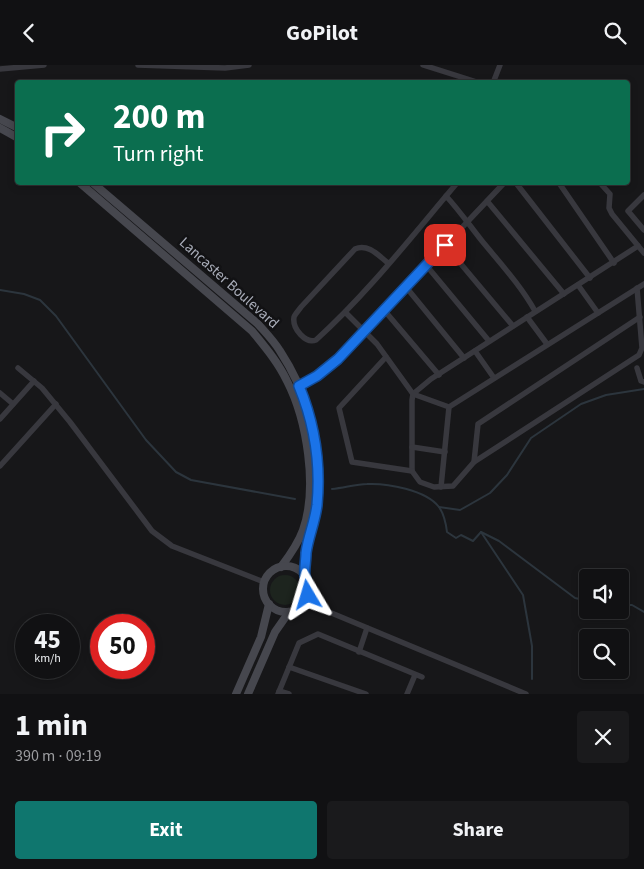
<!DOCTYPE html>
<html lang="en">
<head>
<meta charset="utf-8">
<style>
  :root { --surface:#111113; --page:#1a1a1c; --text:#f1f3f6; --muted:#9c9da0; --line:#303133; --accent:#0f766e }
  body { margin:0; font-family:"Source Sans 3",sans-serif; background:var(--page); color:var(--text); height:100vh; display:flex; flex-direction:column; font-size:19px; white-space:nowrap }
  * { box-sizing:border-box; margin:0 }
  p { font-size:16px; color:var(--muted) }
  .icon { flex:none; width:28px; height:28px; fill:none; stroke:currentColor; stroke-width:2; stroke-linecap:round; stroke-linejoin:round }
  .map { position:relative; height:629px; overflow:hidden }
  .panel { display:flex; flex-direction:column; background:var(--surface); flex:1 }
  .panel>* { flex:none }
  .hud { position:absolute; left:15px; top:15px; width:615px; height:105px; border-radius:5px; box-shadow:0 2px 8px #0003,0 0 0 1px var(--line); background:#0b6e4f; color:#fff; overflow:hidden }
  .tools { position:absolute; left:579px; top:504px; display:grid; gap:10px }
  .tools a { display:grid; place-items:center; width:50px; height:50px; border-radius:5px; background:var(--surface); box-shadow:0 2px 8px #0003,0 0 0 1px var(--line); font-size:25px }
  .speed { position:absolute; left:15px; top:549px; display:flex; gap:10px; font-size:25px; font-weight:700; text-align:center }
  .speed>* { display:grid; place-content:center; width:65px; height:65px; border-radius:50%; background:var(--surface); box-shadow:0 2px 8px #0003,0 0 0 1px var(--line); line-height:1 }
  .speed small { font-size:12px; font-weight:400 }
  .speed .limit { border:8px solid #d22; background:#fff; color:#111 }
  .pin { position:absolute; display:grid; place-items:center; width:42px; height:42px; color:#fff; margin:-21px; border-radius:10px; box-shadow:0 2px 8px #0006 }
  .me { position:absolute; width:55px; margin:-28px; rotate:353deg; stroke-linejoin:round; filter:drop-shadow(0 0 4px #0008) }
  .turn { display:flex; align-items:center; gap:18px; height:105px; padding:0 15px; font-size:22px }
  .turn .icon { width:65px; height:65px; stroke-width:2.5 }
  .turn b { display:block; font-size:35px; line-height:42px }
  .round { display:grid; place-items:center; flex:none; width:52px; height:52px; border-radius:5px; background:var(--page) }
  .head { display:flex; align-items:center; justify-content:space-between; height:85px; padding:0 15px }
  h1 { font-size:30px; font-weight:700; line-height:38px }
  .cta { display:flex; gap:10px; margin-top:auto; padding:10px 15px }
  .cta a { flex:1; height:58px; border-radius:5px; background:var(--accent); color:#fff; font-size:20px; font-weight:700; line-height:58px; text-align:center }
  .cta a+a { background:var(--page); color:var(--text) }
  header { display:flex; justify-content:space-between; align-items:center; height:65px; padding:0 15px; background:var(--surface); font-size:22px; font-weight:700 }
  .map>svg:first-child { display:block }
</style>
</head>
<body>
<header><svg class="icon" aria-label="back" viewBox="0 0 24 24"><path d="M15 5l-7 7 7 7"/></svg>GoPilot<svg class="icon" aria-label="search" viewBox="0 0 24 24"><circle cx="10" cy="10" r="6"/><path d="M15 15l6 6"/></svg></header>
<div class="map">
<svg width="644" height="629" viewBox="0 0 644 629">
  <rect width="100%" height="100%" fill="#171719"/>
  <!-- green -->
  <circle fill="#1d241e" cx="285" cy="525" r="15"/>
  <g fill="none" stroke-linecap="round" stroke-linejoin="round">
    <!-- stream -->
    <g stroke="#2c353d" stroke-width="2">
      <path d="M0,225L24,229L40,235L56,251L146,375L176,407L191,415L295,434"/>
      <path d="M332,424C344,423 356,419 367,419C387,418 426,425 439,442C444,449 446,459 447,467L456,473L461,470L473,476L481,467L523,530L532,581V614"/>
      <path d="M439,442L460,445L490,428L507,410L531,373L581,339L606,330L644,324"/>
      <path d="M481,467L499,476L575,533L588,536"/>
      <path d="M620,540H632L644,547"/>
    </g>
    <!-- street -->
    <g stroke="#38383e" stroke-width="5.5">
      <path d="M138,0L225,3L249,0"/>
      <path d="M423,0L480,18"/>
      <path d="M0,4L44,0"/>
      <path d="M493,18L500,0"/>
      <path d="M516,118L590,213"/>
      <path d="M559,118L614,198"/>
      <path d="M600,118L610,129L609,143L612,149L644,188"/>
      <path d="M644,130L628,146L644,165"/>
      <path d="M446,131C459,145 470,161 482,176C501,199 521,221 535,246"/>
      <path d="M487,136L564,229"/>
      <path d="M445,180L513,261"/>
      <path d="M388,198C379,191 368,178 355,184L301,242C299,245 295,249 294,252C292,264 306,279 316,275C368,228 412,171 457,118"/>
      <path d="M426,200L489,276"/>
      <path d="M578,220L598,248"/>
      <path d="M406,222L464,293"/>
      <path d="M637,223L642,283L639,290L474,397L453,421L434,422L420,417L412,406V335L413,329L431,314L638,181"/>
      <path d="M384,245L439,310"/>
      <path d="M346,248L377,279L413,329L449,342"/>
      <path d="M527,252L547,279"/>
      <path d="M475,286L494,313"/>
      <path d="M386,292L339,343L352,397L412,406"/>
      <path d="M18,303L42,323L70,357L152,466L172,481L264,517"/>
      <path d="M637,303L641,316L644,317"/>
      <path d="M295,322L317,311L338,294L504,118"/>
      <path d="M0,328L13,339"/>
      <path d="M0,354L34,316"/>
      <path d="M412,382L445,387"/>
      <path d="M474,397L478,359L640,252"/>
      <path d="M0,401L56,339"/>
      <path d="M441,422L449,342L644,219"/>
      <path d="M305,537L526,629"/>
      <path d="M359,587L367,563"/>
      <path d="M289,602L366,629"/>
      <path d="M279,626L289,629"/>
      <path d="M278,629L299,578L318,569L422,612"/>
      <path d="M407,629L415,610"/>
    </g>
    <!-- secondary -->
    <g stroke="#46474e" stroke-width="8">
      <path d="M0,54L18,63"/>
      <path d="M0,63L18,73"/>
      <path d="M80,118L252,266C265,282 278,297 287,316C307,355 318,423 303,465C298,479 290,490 281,502"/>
      <path d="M93,118L258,259C266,268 274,276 280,286C310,332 322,385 317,440C316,455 310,470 307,485C305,493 306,503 305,511"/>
      <circle cx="286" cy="524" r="23"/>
      <path d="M236,629L261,572L269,539"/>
      <path d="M248,629L275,567L289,547"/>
    </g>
  </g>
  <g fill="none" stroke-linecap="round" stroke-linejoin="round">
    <!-- route casing -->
    <g stroke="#114b97" stroke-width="12">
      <path id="route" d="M308,530C309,522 307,518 305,511C304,505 306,495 306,488C308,472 315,457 317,440C321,398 315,360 299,321L317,311L338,294L445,180"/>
    </g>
    <!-- route -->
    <use href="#route" stroke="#1a73e8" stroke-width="9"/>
  </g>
  <g text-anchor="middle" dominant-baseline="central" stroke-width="5" stroke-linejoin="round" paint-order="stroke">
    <!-- street labels -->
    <g font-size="15" fill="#a9adb9" stroke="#121214">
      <text transform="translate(229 218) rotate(42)">Lancaster Boulevard</text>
    </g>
  </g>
</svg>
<div class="tools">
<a><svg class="icon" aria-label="sound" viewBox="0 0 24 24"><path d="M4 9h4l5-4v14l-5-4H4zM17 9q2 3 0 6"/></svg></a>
<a><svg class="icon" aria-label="search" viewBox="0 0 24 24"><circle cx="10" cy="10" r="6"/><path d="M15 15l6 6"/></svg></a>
</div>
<div class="speed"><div>45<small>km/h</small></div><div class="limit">50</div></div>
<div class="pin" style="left:445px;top:180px;background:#d93025"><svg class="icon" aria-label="arrive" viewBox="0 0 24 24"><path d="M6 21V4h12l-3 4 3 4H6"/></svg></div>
<svg class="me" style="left:308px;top:530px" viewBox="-20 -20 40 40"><path d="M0-17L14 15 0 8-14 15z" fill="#1a73e8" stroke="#fff" stroke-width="4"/></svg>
<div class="hud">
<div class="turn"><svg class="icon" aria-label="right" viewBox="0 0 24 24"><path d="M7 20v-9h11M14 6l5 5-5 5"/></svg><div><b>200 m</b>Turn right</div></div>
</div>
</div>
<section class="panel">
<div class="head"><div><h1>1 min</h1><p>390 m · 09:19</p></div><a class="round"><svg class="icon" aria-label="close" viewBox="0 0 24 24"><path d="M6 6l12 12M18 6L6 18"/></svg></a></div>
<div class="cta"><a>Exit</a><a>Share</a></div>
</section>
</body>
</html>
